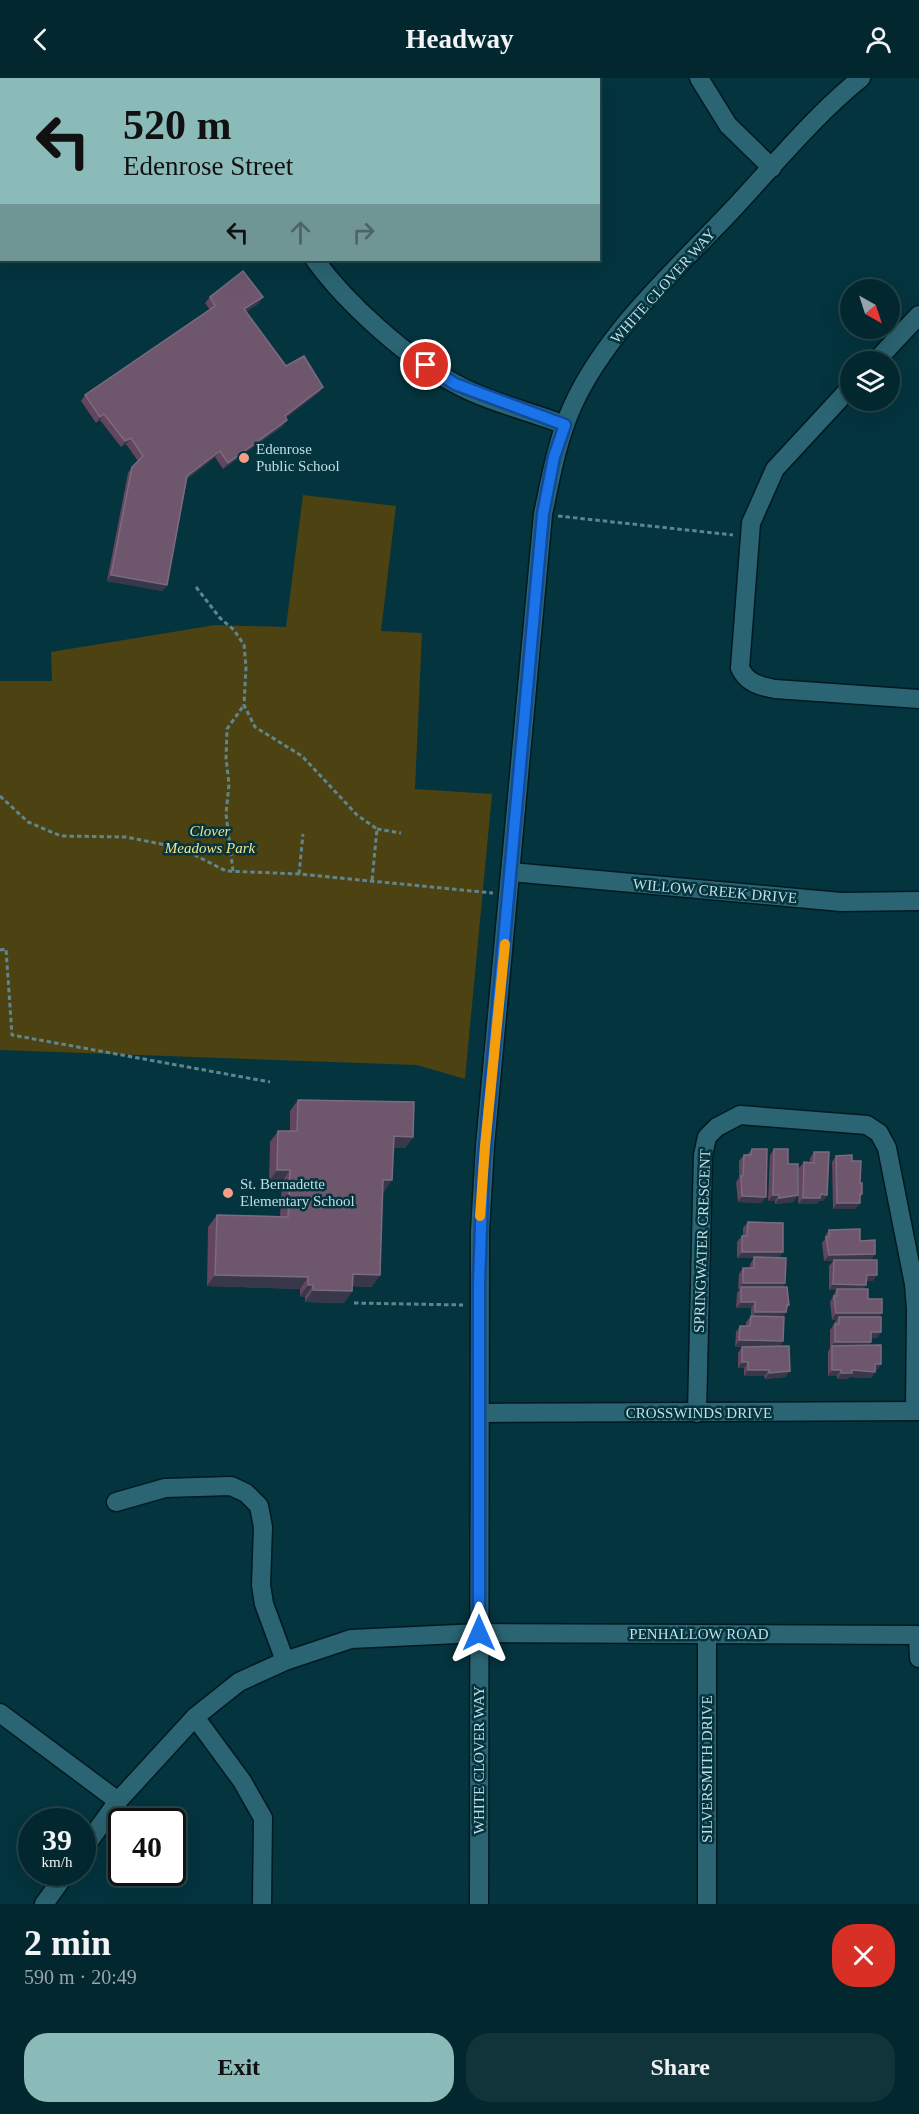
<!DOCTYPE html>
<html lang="en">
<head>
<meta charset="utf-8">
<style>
  :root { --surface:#03272e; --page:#11333a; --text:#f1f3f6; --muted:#97a5aa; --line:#24444a; --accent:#8bbbb9 }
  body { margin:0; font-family:Georgia,serif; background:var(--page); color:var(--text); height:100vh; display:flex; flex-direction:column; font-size:22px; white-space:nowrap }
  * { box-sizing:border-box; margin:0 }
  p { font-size:20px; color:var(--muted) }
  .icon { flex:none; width:33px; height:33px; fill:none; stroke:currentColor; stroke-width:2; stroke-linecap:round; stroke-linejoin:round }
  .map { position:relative; height:1826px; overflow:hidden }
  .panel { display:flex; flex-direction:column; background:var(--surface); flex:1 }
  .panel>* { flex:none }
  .banner { position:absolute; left:0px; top:0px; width:600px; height:183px; box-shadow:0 6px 24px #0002,0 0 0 2px var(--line); background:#8bbbb9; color:#111; overflow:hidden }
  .needle { width:39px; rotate:141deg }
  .tools { position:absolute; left:840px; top:201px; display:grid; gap:12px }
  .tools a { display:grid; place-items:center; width:60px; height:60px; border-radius:50%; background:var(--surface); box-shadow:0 6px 24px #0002,0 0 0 2px var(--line); font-size:30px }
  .speed { position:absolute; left:18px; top:1730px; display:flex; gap:12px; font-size:30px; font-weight:700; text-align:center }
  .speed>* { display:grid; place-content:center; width:78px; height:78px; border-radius:50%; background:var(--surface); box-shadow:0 6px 24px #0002,0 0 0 2px var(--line); line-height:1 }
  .speed small { font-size:15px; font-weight:400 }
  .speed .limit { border:3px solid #111; border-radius:9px; background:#fff; color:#111 }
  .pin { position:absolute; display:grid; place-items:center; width:51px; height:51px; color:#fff; margin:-26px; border:3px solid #fff; border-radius:50%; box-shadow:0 2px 6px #0007 }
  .me { position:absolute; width:66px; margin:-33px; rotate:0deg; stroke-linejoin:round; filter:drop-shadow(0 0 4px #0008) }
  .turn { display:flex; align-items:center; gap:21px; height:126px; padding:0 24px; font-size:27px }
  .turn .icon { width:78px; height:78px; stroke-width:2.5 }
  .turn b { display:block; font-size:42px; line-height:51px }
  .lanes { display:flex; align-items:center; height:57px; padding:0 24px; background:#0003; justify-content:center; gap:30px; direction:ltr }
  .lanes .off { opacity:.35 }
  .round { display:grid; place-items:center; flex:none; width:63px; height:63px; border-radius:24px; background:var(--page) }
  .headline { display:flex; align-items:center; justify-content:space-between; height:102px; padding:0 24px }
  h1 { font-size:36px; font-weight:700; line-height:45px }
  .primary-button { display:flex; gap:12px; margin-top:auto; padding:12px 24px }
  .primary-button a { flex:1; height:69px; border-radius:24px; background:var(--accent); color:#111; font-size:24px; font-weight:700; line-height:69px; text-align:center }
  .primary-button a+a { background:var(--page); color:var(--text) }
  header { display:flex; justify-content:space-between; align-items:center; height:78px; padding:0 24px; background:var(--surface); font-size:27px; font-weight:700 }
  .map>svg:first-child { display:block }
</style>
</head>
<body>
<header><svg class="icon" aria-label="back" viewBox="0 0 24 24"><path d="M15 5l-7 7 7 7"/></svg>Headway<svg class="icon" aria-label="person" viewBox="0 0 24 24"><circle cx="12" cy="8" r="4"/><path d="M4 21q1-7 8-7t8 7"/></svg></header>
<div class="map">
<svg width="919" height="1826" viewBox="0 0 919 1826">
  <rect width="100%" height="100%" fill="#04343e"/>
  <!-- green -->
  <path fill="#4d4211" d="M303,417L396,428L381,553L422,555L415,711L492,716L465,1001L417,987L0,972V603H52L51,574L215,547L286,549Z"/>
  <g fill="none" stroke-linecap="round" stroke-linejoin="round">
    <!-- minor casing -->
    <g stroke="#001a21" stroke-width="21">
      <g id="minor">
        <path d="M237,0L238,2"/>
        <path d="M467,0L468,2"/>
        <path d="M699,0L728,47L772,90"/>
        <path d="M132,2L134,0"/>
        <path d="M0,93L2,92"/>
        <path d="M315,182C347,226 406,279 454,305C488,324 529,333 565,347"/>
        <path d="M875,284L919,237"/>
        <path d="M850,310L775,391L751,445L740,590C747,605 759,608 775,611L919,621"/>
        <path d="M480,1335L919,1333"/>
        <path d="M697,1335L703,1077L707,1059L717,1049L740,1037L867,1047L879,1055L887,1070L914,1206L916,1231L915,1333"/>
        <path d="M116,1424L165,1410L231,1408L246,1415L259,1428L263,1449L261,1507L264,1526L285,1583"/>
        <path d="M479,1555L919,1557"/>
        <path d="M707,1556V1826"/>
        <path d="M918,1557L919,1580"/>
        <path d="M0,1635L118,1723"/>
        <path d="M195,1639L242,1703L263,1740L262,1826"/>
      </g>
    </g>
    <!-- tertiary casing -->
    <g stroke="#001a21" stroke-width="21">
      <g id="tertiary">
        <path d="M511,794L841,824L919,823"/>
        <path d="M82,1773L118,1723L195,1639L239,1604L285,1583L351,1561L479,1555"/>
        <path d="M44,1826L67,1794"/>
        <path d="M479,1826L480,1153L485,1068L543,436C551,399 557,362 573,327C608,251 678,190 734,130C774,87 815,37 861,0"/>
      </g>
    </g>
    <!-- path -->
    <g stroke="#5f868f" stroke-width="3" stroke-dasharray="4.5 3" stroke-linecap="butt">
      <path d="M558,438L733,457"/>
      <path d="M196,509L220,540L234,552L244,567L246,589L244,627L255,649L302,678L357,737L377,751L372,803"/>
      <path d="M0,718L28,744L61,758L126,759L181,770L226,793L299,796L493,815"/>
      <path d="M377,751L401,755"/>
      <path d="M233,793L226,736L229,706L226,680L227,651L244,627"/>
      <path d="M299,796L303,756"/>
      <path d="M0,872L6,871L12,957L270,1004"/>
      <path d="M354,1225L463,1227"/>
    </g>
    <!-- minor -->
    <use href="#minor" stroke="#2b6472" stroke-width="18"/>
    <!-- tertiary -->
    <use href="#tertiary" stroke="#2b6472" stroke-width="18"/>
  </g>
  <!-- wall -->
  <g fill="#64455e">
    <path d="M210,219H263L259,225L246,234L286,288L323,309L318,315L286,340L283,348L223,391L215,379L187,401L167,507L162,513L107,503L128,395L132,389L138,383L126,366L121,369L100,342L96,345L81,323L85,317L210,232L205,225Z"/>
    <path d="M298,1022L413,1059L405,1070H393L384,1114H383L372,1209L352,1208V1213L344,1225L305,1224V1219L300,1218V1211L207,1208L208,1149L217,1137L280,1138L282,1104L269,1103L270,1064L278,1053H290V1033Z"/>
    <path d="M752,1071L762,1125L738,1124L736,1104L739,1100V1083L744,1077H747Z"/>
    <path d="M774,1071L788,1086L798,1117L793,1124L775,1126V1123H768L770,1077Z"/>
    <path d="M814,1074L827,1117L823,1123H819L816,1126H798L799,1090L804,1084L810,1085V1080Z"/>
    <path d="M836,1078L852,1083L860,1105L862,1116L860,1120V1125L855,1131H833L832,1084Z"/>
    <path d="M748,1144L783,1174L778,1180L785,1205L783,1209L789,1227L783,1239V1263L779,1269L790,1293L785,1299L765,1301L764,1298H744V1290H738V1275L742,1269H749H735L736,1254L740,1248H746V1244L751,1238V1230H736L737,1215L740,1211H738L739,1196L743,1190H750V1186L754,1180H737V1164L742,1158H743V1150Z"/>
    <path d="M829,1152L860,1163L875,1176L871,1182L873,1203H866L863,1211L868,1221L880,1239L881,1254L877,1260H871V1264L868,1267L881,1286L877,1292H875V1294L871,1300L849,1299L848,1301H837V1298H828V1274L830,1270V1252L837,1241L832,1242L830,1224L836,1212H829V1188L833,1183H824L822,1165L825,1161V1158Z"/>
  </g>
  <!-- shaded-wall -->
  <g fill="#39384b">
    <path d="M263,219L259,225L240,237L244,231Z"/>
    <path d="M323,309L318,315L281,344L285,338Z"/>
    <path d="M104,336L100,342L96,345L100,339Z"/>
    <path d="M287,342L283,348L223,391L228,385Z"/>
    <path d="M131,360L126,366L121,369L125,363Z"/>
    <path d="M220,373L215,379L183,404L187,398Z"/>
    <path d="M111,497L167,507L162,513L107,503Z"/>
    <path d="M394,1058L413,1059L405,1070H385Z"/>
    <path d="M277,1092H290L282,1104L269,1103Z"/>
    <path d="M383,1102H392L384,1114L375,1113Z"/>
    <path d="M821,1116L827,1117L823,1123H819L816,1126H798L803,1120Z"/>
    <path d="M773,1117H779L775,1123H768Z"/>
    <path d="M798,1117L793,1124L775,1126L779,1120Z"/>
    <path d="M742,1118L766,1119L762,1125L738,1124Z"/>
    <path d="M837,1125H860L855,1131H833Z"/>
    <path d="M742,1174H783L778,1180H737Z"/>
    <path d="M875,1176L871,1182L824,1183L829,1177Z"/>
    <path d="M353,1196L380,1197L372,1209L345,1208Z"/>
    <path d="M215,1197L308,1199L300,1211L207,1208Z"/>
    <path d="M867,1197H877L873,1203H862Z"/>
    <path d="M743,1205H785L781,1212L741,1209L738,1211Z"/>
    <path d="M833,1206L866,1207L862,1213L829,1212Z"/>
    <path d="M308,1207H313L305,1219L300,1218Z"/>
    <path d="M313,1212L352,1213L344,1225L305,1224Z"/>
    <path d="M741,1224H755L751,1230H736Z"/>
    <path d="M755,1234H786L782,1241L751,1240Z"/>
    <path d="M836,1235H882L878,1241L839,1239L837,1241L832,1242Z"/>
    <path d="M871,1254H881L877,1260H866Z"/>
    <path d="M739,1262L783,1263L779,1270L735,1269Z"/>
    <path d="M835,1264H871L866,1270L832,1268L830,1270Z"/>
    <path d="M742,1284H748L744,1290H738Z"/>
    <path d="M875,1286H881L877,1292H871Z"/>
    <path d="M748,1292H769L764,1298H744Z"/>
    <path d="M832,1292H841L837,1298H828Z"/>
    <path d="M852,1292L875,1294L871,1300L849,1299L848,1301H837L841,1295Z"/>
    <path d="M790,1293L785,1299L765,1301L769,1295Z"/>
  </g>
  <!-- building -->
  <g fill="#6e566d" stroke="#7b6b80" stroke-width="1.5">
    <path d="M243,193L263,219L244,231L286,288L304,278L323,309L285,338L287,342L228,385L220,373L187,398L167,507L111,497L132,389L143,378L131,360L125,363L104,336L100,339L85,317L215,228L210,219Z"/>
    <path d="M298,1022L414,1024L413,1059L394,1058L392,1102H383L380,1197L353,1196L352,1213L313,1212V1207H308V1199L215,1197L217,1137L288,1139L290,1092H277L278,1053H297Z"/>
    <path d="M752,1071H767L766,1119L742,1118L741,1098H743L744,1077H751Z"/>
    <path d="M774,1071H788V1086H798V1117L779,1120V1117H773Z"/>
    <path d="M814,1074H829L827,1117L821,1116L820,1120H803L804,1084L814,1085Z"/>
    <path d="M852,1077V1083H861L860,1105H862V1116H860V1125H837L836,1078Z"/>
    <path d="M748,1144L783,1145V1174H742V1158H747Z"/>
    <path d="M860,1151V1163L875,1162V1176L829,1177L826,1159H829V1152Z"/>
    <path d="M754,1179L786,1180L785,1205H743V1190H754Z"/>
    <path d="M834,1182H877V1197H867L866,1207L833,1206Z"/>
    <path d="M741,1209H787L789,1227H787L786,1234H755V1224H741Z"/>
    <path d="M837,1211H868V1221H882V1235H836L834,1218H837Z"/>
    <path d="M751,1238L784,1239L783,1263L739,1262L740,1248H750Z"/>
    <path d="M839,1239H881V1254H871V1264H835V1246H839Z"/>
    <path d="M881,1267V1286H875V1294L852,1292V1295H841V1292H832V1268Z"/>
    <path d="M789,1268L790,1293L769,1295V1292H748V1284H742V1269Z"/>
  </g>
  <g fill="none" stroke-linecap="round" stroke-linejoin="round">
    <!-- route casing -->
    <g stroke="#114b97" stroke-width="15">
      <path id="route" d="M426,287L455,306L565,347L554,379L543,436L483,1092L479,1205V1555"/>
    </g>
    <!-- route -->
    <use href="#route" stroke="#1a73e8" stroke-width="10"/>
    <!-- slow -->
    <path stroke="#f59e0b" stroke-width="10" d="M480,1138L485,1068L505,866"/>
  </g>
  <!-- markers -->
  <g fill="#f49e87" stroke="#04343e" stroke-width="2">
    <circle cx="244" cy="380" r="6"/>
    <circle cx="228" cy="1115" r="6"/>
  </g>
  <g text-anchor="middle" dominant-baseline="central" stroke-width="5" stroke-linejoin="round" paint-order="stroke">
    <!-- street labels -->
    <g font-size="15" fill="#c2dee6" stroke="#04343e">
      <text transform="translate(663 208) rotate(-48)">WHITE CLOVER WAY</text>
      <text transform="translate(715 813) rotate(5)">WILLOW CREEK DRIVE</text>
      <text transform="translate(702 1163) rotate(-88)">SPRINGWATER CRESCENT</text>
      <text x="699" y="1335">CROSSWINDS DRIVE</text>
      <text x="699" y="1556">PENHALLOW ROAD</text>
      <text transform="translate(479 1682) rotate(-90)">WHITE CLOVER WAY</text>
      <text transform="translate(707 1691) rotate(-90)">SILVERSMITH DRIVE</text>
    </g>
    <!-- poi labels -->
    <g font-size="15" fill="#c2dee6" stroke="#04343e" text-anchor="start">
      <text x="256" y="371">Edenrose<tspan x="256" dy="17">Public School</tspan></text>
      <text x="240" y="1106">St. Bernadette<tspan x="240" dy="17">Elementary School</tspan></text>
    </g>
    <!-- park labels -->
    <g font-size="15" font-style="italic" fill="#f7e289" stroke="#04343e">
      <text x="210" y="753">Clover<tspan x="210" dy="17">Meadows Park</tspan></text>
    </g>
  </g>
</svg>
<div class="tools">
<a><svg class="needle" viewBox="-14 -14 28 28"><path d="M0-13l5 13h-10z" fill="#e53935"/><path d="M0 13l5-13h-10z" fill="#97a5aa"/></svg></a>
<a><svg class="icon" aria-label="layers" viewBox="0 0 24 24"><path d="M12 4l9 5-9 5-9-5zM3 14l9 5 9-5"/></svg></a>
</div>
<div class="speed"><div>39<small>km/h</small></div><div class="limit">40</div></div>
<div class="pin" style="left:426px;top:287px;background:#d93025"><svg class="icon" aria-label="arrive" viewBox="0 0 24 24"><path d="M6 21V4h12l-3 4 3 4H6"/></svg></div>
<svg class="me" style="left:479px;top:1555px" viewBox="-20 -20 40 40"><path d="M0-17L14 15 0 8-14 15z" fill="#1a73e8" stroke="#fff" stroke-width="4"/></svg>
<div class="banner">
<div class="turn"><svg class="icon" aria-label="left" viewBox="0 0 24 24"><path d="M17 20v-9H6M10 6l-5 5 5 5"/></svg><div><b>520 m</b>Edenrose Street</div></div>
<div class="lanes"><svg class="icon" aria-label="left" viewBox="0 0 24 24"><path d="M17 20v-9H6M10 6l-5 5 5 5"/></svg><svg class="icon off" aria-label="ahead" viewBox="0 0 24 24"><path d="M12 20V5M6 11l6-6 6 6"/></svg><svg class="icon off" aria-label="right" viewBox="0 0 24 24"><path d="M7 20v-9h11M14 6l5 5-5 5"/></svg></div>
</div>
</div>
<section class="panel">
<div class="headline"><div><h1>2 min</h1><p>590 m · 20:49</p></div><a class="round" style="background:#d93025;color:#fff"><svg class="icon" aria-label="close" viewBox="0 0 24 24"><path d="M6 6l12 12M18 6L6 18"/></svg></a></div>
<div class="primary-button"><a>Exit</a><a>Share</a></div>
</section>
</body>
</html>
